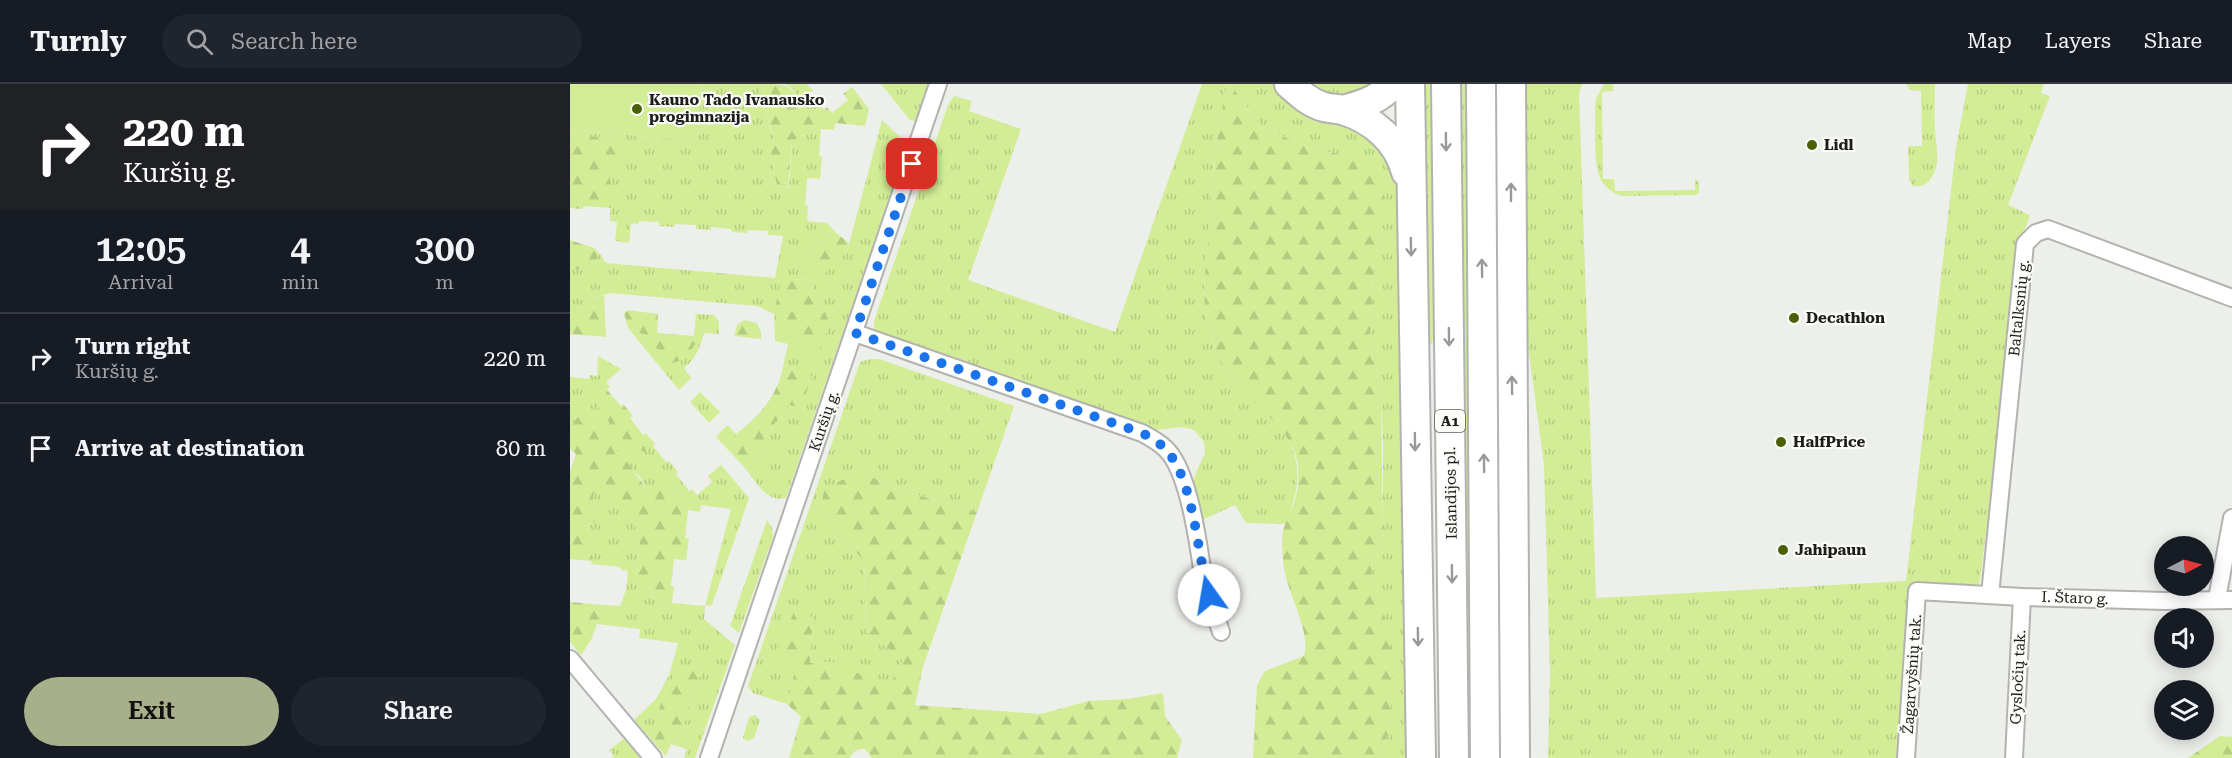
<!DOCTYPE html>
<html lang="en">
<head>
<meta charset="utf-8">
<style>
  :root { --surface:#171b24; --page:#20242c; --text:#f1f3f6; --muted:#9ea1a6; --line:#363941; --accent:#a7b08a }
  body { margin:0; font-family:"Roboto Serif",serif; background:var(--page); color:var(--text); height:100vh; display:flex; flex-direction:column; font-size:22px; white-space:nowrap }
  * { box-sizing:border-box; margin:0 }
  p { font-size:20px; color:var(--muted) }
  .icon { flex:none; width:33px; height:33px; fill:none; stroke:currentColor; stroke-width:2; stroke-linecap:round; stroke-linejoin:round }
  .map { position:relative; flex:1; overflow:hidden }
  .side { display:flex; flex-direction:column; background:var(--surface); width:570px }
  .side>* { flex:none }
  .banner { background:#202124; color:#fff; overflow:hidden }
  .needle { width:39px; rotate:84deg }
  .fabs { position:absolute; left:1584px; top:452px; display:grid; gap:12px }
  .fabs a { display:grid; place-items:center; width:60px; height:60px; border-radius:50%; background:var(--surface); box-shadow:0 3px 15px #0003; font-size:30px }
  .pin { position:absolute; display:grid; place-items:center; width:51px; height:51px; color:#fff; margin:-26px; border-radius:12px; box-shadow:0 3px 9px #0006 }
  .me { position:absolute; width:66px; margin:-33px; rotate:347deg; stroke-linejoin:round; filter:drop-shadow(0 0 4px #0008) }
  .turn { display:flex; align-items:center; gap:21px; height:126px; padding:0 24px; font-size:27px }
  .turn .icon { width:78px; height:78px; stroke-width:2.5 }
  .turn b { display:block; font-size:42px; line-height:51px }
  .eta { display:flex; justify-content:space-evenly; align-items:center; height:102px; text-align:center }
  .eta b { font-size:36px; font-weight:600; line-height:42px }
  .button { display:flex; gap:12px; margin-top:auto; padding:12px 24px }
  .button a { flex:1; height:69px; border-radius:36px; background:var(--accent); color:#111; font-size:24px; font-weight:600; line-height:69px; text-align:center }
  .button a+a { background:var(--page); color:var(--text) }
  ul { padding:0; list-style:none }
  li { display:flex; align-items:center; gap:18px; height:90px; padding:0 24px; border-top:2px solid var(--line) }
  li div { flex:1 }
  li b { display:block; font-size:22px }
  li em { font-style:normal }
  header { display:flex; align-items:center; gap:36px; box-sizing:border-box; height:84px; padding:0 30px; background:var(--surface); border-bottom:2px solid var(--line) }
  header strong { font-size:28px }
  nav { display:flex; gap:33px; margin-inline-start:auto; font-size:21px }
  .search { width:420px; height:54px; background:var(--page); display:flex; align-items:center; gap:15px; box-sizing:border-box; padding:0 21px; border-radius:33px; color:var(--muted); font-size:22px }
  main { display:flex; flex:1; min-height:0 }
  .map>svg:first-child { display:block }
</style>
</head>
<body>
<header>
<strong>Turnly</strong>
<div class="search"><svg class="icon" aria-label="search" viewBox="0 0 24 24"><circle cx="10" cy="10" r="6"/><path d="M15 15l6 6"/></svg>Search here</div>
<nav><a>Map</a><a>Layers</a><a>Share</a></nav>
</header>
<main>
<section class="side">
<div class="banner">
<div class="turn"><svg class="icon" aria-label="right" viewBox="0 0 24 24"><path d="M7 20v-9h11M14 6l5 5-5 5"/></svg><div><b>220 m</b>Kuršių g.</div></div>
</div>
<div class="eta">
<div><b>12:05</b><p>Arrival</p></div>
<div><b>4</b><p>min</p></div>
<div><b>300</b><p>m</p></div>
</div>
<ul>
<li><svg class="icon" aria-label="right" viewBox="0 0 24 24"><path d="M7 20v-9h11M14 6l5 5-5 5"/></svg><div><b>Turn right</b><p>Kuršių g.</p></div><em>220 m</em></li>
<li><svg class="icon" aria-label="arrive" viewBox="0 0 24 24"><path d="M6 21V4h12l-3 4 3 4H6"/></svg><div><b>Arrive at destination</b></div><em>80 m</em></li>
</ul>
<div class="button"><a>Exit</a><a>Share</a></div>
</section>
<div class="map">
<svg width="1662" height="674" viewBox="0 0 1662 674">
  <defs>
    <pattern id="grass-tufts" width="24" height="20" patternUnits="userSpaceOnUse" patternTransform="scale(1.5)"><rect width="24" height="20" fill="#d3ed96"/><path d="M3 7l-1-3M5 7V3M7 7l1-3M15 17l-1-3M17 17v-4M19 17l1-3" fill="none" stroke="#b5cb81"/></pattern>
    <pattern id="forest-firs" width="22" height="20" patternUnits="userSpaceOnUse" patternTransform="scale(1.5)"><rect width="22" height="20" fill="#d3ed96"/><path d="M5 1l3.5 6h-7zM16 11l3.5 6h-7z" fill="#b5cb81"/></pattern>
  </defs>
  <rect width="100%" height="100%" fill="#edefea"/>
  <!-- grass -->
  <g fill="url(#grass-tufts)" fill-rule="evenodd">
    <path d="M131,0H196L190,9L203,52L201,70L207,102L219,104L222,57L251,45L249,72L252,73L250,95L237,94L235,121L238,122L237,137L257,139L265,148L235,171L277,168L312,36L334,57L337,62L216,414C197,419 186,398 175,384L195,367L204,340L216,328L242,293L213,282L218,260L205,257L204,230L187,222L40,209L16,216L8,226H0V186L21,185L30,170L36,179L205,194L213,152L198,151V147L177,146V149L162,148L161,145L141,143V146L126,145V141L105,140L104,143L89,142V138L69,137L68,140L61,139L59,159L45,157L47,138L40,137V89L60,56L0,50V46L127,57ZM220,195L240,196L260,239Z"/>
    <path d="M215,0H237L243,7L240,9L254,26L235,25L223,5Z"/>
    <path d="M311,0H358L345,37L340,36Z"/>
    <path d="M632,0H657C646,51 642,102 638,153C636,183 631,215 638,244C644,264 653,284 667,300C676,311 687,319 697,328C732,363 735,396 715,440L676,439L665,421L630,437L622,404L625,391L635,369L634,358L624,346L613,343L586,346L306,249L304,244V237L378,21L384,12L402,17L399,27L451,45L398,196L545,248Z"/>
    <path d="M660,0H713L815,63L827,96L836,674H811L821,636L809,519L801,495L803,476L813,451V358L811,317L807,287L800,259L803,190L813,137L777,72L736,63L691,42Z"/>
    <path d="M739,0H812L766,14L745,5Z"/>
    <path d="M849,0H861L865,253L862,259L858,261Z"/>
    <path d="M890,0H899L906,674H898Z"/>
    <path d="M924,0H933L931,516L929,512Z"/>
    <path d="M954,0H1012L1009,9L1026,514L1336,497L1386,63L1398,0H1474L1471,9L1480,12L1438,121L1460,131L1454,148L1409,503L1340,501L1330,674H978L980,589L974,381L958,262Z"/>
    <path d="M1034,0H1043V7L1032,8L1033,95H1044L1045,107L1125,106V94L1129,99V109L1125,111L1052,112C1044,109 1038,106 1033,99C1022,85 1026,42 1025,24L1026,15Z"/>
    <path d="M1336,0H1365C1365,14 1364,28 1365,43C1365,62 1373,81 1359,97C1354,102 1350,103 1342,102L1339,94L1338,62H1352L1351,7L1340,6Z"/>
    <path d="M126,230L144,231L149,238V250L134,249C130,264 126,274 114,284L121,294L109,306L58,244L75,251L85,261L125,254L124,252Z"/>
    <path d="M28,272L51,285L36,298L40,303L37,306L75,369L73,351L76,349L85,360L83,362L96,378L99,377L108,388L106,390L119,407L122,405L127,411L142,398L138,392L151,381L179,414L142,521L135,522L134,535L165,561L125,674H114L117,665L107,662L132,585L103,593L92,616L80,654L64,636L86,615L99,591L108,559L69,554L70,545L27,540L34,521L50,522L56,506L58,487L51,486L50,483L22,480L11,443L31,436L23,416L28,382L35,392V417L58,419L70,456L67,493L78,503L93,526L102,519L135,522L161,425L131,421L130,428L118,426L97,400L84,421L70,393L10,331L0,341V293L19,295V291L27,292Z"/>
    <path d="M300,275H309L444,322L407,428L326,405L290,387L251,427L294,477L296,547L333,576L319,604L262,578L240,579L243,533L224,590L217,620L183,609L178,602L290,278Z"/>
    <path d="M130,308L150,328L139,339L120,318Z"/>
    <path d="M157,341L166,350L163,371L146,353Z"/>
    <path d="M197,436L202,444L203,453L169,549L160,542Z"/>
    <path d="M185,631L190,637L184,654L177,657L173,654L179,633Z"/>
    <path d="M55,654L69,673V674H41L44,672L39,666Z"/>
  </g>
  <!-- forest -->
  <g fill="url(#forest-firs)">
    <path d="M196,0C222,0 222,4 235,25L254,26L257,23L262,29L278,16L273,10L282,3L299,25L295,42L265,39L264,46L251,45L222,57L218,104L207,102L201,70L203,51L190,9Z"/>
    <path d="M657,0H660L691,42L736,63L777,72L806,82L813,95V137L803,190L800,259L807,287L811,317L813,451L803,476L801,495L817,539L822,579L821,636L811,674H683L687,601L695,587L734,572C742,547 714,504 713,476C712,464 711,451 715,440C717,432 722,426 724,419C729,405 730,383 725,369C713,339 687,324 667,300C653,284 644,264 638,244C631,215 636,183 638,153C642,102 646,51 657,0Z"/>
    <path d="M0,50L61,56L40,89L41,124L14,122L13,125L0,124Z"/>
    <path d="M265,148L279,159L277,168L248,197L235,171Z"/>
    <path d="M0,156L24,164L30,170L21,185L0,186Z"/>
    <path d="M220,195L240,196L260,239L247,276L234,270L204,230L210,201Z"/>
    <path d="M34,211L36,253L0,250V226H8L16,216Z"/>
    <path d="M58,226L88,230L87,249L124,252L126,259L115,275L100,280L75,251L58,244L54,229Z"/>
    <path d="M174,236L187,239L191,248V255L164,252L167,241Z"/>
    <path d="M213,282L242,292L231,324L220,321L216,328L204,340L195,367L175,384L163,371L166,350C188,334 209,310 213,282Z"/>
    <path d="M37,306L51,322L53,320L63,332L60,334L73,351L76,369L50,353L28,323Z"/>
    <path d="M10,331C44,362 63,379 84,420L88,401L97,400L118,426L115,454H119L116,476L104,475L101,502L104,503L102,519L93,526L78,503L67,493L70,456L58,420L35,417V392L28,383L23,416L31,436L11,443L23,477L0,475V387L6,370L0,365V341Z"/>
    <path d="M290,387L326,405L407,428L353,583L345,621L471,630L518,617L558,615L593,609L595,632L612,656L607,674H302L295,665C287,665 283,667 280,674H219L231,633L217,620L224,590L206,570L224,528L243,533L240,579L262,578L319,603L333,576L296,547L294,477L251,427L254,405Z"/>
    <path d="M0,518L34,521L21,556L11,571L0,558Z"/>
    <path d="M132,585L107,662L101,660L96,672L80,654L92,616L103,592Z"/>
    <path d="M1650,652L1662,653V674H1618Z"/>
  </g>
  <!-- garden -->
  <path fill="#d3ed96" d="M0,0H131L127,57L0,46Z"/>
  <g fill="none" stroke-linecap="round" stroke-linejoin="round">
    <!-- minor casing -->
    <g stroke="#b2b3af" stroke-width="20">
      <g id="minor">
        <path d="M285,249L572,349C583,355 594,361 601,371C620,398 628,458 633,491C636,510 645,529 651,548"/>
        <path d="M1420,511L1455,160L1466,149L1478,145L1662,214"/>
        <path d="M1647,515L1662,434"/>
        <path d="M0,575L83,674"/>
        <path d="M139,674L368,0"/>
        <path d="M1336,674L1347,507L1452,513L1595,517L1662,516"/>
        <path d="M1444,674L1452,513"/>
      </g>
    </g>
    <!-- trunk casing -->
    <g stroke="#b2b3af" stroke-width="32">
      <g id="trunk">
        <path d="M719,0C730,10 740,19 754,23C760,25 766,24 772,26C803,35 828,57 836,88"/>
        <path d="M840,0L851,674"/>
        <path d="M876,0L884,674"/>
        <path d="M911,0L915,674"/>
        <path d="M941,0C941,225 945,449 945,674"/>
        <path d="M773,26C791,21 810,16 822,0"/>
      </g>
    </g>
    <!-- minor -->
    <use href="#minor" stroke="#fff" stroke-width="16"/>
    <!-- trunk -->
    <use href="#trunk" stroke="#fff" stroke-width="28"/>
  </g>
  <!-- one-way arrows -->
  <defs><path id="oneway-shaft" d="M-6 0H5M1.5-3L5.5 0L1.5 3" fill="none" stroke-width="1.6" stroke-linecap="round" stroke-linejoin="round" transform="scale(1.5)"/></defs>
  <g stroke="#999">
    <use href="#oneway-shaft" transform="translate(876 58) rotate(89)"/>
    <use href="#oneway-shaft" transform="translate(941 108) rotate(-90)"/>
    <use href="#oneway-shaft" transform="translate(841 163) rotate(89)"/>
    <use href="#oneway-shaft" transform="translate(912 184) rotate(-91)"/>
    <use href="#oneway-shaft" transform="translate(879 253) rotate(89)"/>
    <use href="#oneway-shaft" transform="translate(942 301) rotate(-91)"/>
    <use href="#oneway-shaft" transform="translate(845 358) rotate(89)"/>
    <use href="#oneway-shaft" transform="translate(914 379) rotate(-91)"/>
    <use href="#oneway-shaft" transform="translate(882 490) rotate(89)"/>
    <use href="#oneway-shaft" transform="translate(848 553) rotate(89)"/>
  </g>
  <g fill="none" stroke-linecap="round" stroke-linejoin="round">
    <!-- route -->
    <path stroke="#1a73e8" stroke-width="10" stroke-dasharray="0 18" d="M342,80L285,249L572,349C583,355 594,361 601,372C625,406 627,470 639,511"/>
  </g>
  <!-- markers -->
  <g fill="#4c5f05" stroke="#fafcf7" stroke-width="2">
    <circle cx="67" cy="25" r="6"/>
    <circle cx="1242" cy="61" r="6"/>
    <circle cx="1224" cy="234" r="6"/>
    <circle cx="1211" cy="358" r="6"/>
    <circle cx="1213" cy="466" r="6"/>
  </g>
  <g text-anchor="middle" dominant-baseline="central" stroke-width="4.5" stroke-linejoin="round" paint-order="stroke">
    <!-- shield labels -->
    <rect fill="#fafcf7" stroke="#5f605e" stroke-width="1.5" x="865" y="326" width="30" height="22" rx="4.5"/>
    <g font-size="14" font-weight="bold" fill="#1d1d1c">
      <text x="880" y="337">A1</text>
    </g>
    <!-- poi labels -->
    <g font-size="15" font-weight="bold" fill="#1d1d1c" stroke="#fafcf7" text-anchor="start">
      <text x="79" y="16">Kauno Tado Ivanausko<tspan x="79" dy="17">progimnazija</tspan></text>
      <text x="1254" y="61">Lidl</text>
      <text x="1236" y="234">Decathlon</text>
      <text x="1223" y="358">HalfPrice</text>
      <text x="1225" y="466">Jahipaun</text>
    </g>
    <!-- street labels -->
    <g font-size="15" fill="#1d1d1c" stroke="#fafcf7">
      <text transform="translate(1449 224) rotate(-84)">Baltalksnių g.</text>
      <text transform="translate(254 337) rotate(-71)">Kuršių g.</text>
      <text transform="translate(881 409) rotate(-91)">Islandijos pl.</text>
      <text transform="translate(1505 514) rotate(2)">I. Štaro g.</text>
      <text transform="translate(1342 590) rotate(-86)">Žagarvyšnių tak.</text>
      <text transform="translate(1448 593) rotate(-87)">Gysločių tak.</text>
    </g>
  </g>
</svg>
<div class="fabs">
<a><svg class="needle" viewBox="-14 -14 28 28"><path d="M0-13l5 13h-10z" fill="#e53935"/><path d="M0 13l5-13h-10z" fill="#9ea1a6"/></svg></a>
<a><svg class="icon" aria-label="sound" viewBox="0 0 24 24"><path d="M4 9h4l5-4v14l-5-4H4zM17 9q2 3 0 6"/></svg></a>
<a><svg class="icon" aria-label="layers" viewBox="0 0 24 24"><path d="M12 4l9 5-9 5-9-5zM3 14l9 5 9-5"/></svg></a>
</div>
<div class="pin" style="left:342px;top:80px;background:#d93025"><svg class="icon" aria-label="arrive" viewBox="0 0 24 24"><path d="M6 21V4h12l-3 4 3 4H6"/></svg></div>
<svg class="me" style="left:639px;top:511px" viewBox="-20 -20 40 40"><circle r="19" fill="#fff"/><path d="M0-13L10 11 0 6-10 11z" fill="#1a73e8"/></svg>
</div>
</main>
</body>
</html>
